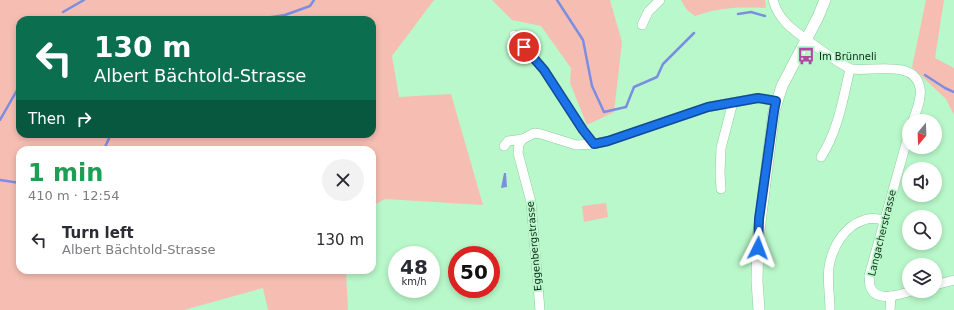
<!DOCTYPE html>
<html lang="en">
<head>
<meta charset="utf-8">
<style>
  :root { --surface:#fff; --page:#f2f2f3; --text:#2b2b33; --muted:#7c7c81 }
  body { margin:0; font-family:"DejaVu Sans",sans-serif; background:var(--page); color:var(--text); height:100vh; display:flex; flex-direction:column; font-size:15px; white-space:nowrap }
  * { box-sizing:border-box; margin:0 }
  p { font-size:13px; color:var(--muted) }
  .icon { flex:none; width:22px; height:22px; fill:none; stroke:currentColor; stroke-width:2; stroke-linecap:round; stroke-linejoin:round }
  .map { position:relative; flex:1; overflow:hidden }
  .sheet { position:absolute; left:16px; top:146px; width:360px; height:128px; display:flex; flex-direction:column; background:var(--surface); border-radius:12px; box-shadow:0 2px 6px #0003 }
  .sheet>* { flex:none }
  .guide { position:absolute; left:16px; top:16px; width:360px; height:122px; border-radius:12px; box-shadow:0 2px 6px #0003; background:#0b6e4f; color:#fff; overflow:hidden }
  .needle { width:26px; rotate:199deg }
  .controls { position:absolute; left:902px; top:114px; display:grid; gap:8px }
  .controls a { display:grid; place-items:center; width:40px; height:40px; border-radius:50%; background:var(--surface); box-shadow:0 2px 6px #0003; font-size:20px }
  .speed { position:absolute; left:388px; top:246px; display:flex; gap:8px; font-size:20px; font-weight:700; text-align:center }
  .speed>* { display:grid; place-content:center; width:52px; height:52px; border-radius:50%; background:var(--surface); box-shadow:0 2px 6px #0003; line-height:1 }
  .speed small { font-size:10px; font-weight:400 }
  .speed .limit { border:6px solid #d22; background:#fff; color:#111 }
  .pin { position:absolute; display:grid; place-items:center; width:34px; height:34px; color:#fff; margin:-17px; border:2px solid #fff; border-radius:50%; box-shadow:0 1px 4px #0007 }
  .me { position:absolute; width:44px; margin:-22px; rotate:3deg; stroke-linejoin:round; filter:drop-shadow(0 0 3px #0008) }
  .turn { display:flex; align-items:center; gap:14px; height:84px; padding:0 12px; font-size:18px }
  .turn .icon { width:52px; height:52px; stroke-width:2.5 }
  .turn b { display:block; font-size:28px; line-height:34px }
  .then { display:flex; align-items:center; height:38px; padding:0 12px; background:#0003; gap:8px; font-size:15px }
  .round { display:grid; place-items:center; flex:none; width:42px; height:42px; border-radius:21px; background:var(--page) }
  .summary { display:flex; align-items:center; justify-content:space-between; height:68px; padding:0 12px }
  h1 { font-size:24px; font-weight:700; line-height:30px; color:#1e9e55 }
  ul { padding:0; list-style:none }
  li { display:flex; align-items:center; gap:12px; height:52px; padding:0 12px }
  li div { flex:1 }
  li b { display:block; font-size:15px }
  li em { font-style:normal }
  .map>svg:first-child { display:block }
</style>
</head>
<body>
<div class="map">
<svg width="954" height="310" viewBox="0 0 954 310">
  <rect width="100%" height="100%" fill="#b9f8ca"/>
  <!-- green -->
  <g fill="#f6beb2" fill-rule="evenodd">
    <path d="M0,0H434L392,56L399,97L451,94L483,205L385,199L372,206V150H20V270H346L348,310H268L263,288L184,310H0ZM20,20H372V134H20Z"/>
    <path d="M492,0H610L622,42L614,112L587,125L570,83L571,68L541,26L512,20Z"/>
    <path d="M681,0H765L766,8C739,7 721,7 695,16L687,10Z"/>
    <path d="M926,0H944L935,58L954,68V115L946,99L912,67Z"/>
    <path d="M606,203L608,217L584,222L582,206Z"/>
  </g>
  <!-- water -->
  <path fill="#7b8ee1" d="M504,173H506L507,187L501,188Z"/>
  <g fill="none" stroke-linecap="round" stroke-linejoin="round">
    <!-- stream -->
    <g stroke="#7b8ee1" stroke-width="2.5">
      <path d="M557,0L583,40L592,86L604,112L626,107L634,87L657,77L663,64L694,33"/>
      <path d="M63,12L84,0"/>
      <path d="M738,14L751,12L765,16"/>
      <path d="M253,20L285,15L310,6L314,0"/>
      <path d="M925,75L945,88L954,92"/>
      <path d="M0,120L20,85"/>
      <path d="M95,150L105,147L111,134"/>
      <path d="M0,180L20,183"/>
    </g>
    <!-- minor casing -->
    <g stroke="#8ecb9f" stroke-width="10">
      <g id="minor">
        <path d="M773,0C775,8 781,18 787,24C794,31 844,68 852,69C873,72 915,59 920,88C922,99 916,111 913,121"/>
        <path d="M642,25L648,12L660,0"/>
        <path d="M514,35L544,70L583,130L594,144"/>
        <path d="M909,133L869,276C870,279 869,283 870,286C876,304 900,294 912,291"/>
        <path d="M504,146L508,141L523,139"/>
        <path d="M821,157C838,131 843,99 850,69"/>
        <path d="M721,189L720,173L721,148L733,102"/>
        <path d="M935,285L954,280"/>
        <path d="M540,310L531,202L518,153L519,144L523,139L534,133L541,134L576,145L594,144L608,141L708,107L758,98L776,101"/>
        <path d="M830,310C830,296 827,281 829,267C832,248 844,226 864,220C871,217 878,219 885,220"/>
        <path d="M890,310L891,296"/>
      </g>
    </g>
    <!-- major casing -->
    <g stroke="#8ecb9f" stroke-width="12">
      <path id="major" d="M759,310L757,281L758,238L774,111L782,86L818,17L825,0"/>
    </g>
    <!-- minor -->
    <use href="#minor" stroke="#fff" stroke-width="9"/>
    <!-- major -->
    <use href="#major" stroke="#fff" stroke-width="11"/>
  </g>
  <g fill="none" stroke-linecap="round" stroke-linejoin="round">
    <!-- route casing -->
    <g stroke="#114b97" stroke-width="10">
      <path id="route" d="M524,47L544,70L583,130L594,144L608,141L708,107L758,98L776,101L774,111L759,219L758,248"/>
    </g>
    <!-- route -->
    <use href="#route" stroke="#1a73e8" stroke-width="7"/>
  </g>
  <!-- icons -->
  <defs>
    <g id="bus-bare" transform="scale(1.38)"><path d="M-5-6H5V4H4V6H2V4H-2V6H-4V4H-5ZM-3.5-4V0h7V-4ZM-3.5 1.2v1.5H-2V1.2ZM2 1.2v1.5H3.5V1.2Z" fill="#b346a5" stroke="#b9f8ca" stroke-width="2.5" paint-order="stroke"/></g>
  </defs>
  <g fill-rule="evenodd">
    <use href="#bus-bare" x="806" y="56"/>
  </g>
  <g text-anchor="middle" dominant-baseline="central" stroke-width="3.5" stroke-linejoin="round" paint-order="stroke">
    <!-- poi labels -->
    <g font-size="10" fill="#0e2716" stroke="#b9f8ca" text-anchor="start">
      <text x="819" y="56">Im Brünneli</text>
    </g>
    <!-- street labels -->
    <g font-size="10" fill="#0e2716" stroke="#b9f8ca">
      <text transform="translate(882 233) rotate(-76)">Langacherstrasse</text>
      <text transform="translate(534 246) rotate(-95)">Eggenbergstrasse</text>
    </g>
  </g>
</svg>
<div class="controls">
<a><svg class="needle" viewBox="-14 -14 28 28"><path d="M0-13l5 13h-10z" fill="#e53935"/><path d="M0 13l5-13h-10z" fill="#7c7c81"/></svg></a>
<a><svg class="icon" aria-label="sound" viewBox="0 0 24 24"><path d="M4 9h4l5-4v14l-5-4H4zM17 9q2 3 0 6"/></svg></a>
<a><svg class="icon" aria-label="search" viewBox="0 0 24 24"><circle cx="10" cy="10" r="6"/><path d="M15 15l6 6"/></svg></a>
<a><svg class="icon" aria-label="layers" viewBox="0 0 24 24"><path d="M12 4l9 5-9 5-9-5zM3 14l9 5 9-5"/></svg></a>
</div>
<div class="speed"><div>48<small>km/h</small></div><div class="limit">50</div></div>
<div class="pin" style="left:524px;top:47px;background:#d93025"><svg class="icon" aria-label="arrive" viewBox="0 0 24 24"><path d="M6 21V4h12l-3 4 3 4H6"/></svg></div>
<svg class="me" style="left:758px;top:248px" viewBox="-20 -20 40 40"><path d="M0-17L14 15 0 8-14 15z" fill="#1a73e8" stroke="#fff" stroke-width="4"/></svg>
<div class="guide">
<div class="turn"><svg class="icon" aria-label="left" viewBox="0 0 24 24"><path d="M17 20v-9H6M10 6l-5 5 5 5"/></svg><div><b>130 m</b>Albert Bächtold-Strasse</div></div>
<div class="then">Then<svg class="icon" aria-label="right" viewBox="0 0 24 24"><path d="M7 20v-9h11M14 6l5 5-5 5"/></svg></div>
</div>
<section class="sheet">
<div class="summary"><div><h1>1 min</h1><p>410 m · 12:54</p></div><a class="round"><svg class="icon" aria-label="close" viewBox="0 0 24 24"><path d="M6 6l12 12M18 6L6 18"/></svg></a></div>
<ul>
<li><svg class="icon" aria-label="left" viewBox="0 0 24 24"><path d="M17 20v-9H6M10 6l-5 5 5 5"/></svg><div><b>Turn left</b><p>Albert Bächtold-Strasse</p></div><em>130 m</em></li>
</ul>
</section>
</div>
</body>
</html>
